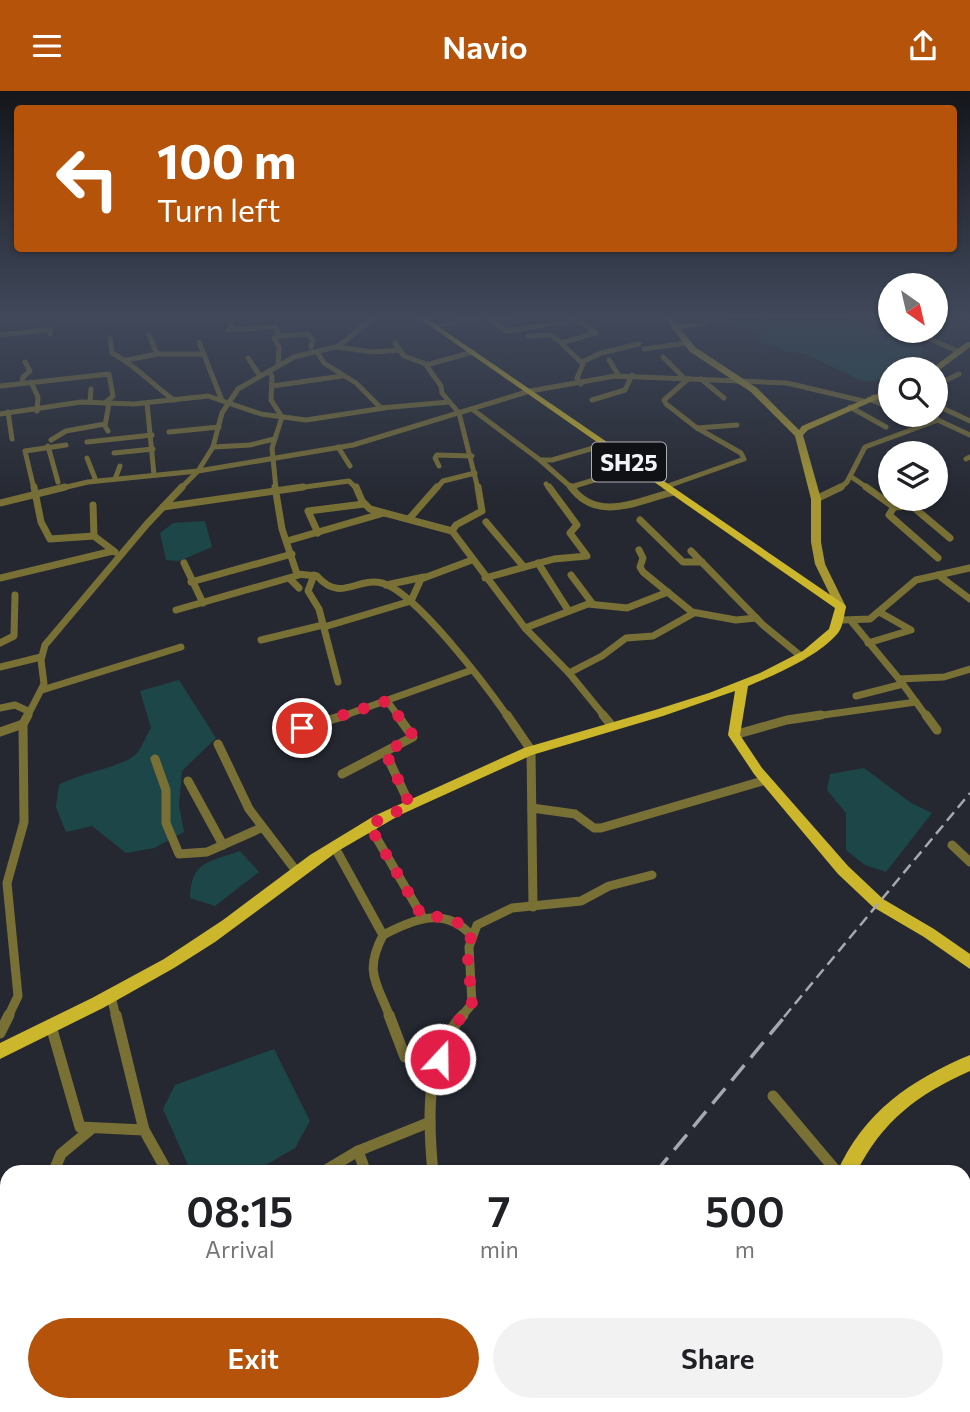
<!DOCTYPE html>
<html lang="en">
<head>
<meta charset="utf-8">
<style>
  :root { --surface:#fff; --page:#f2f2f2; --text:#202124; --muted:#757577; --accent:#b45309 }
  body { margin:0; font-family:Commissioner,sans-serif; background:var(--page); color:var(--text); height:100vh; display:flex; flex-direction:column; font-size:26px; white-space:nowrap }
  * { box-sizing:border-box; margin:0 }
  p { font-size:23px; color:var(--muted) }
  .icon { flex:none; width:38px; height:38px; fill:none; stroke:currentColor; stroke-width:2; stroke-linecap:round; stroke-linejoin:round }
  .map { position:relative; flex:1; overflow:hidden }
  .drawer { position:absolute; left:0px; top:1074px; width:971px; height:247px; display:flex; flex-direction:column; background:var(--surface); border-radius:21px 21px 0 0; box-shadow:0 2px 5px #0004 }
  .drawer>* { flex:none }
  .hud { position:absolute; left:14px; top:14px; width:943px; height:147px; border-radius:7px; box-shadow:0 2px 5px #0004; background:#b45309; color:#fff; overflow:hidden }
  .needle { width:46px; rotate:146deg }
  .controls { position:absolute; left:878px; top:182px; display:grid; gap:14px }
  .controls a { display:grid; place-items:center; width:70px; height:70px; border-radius:50%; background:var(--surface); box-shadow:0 2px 5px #0004; font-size:35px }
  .pin { position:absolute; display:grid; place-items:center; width:60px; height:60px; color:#fff; margin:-30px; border:4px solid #fff; border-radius:50%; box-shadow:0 2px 7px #0007 }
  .me { position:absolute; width:77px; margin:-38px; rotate:21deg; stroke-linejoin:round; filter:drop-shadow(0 0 5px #0008) }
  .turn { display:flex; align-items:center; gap:24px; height:147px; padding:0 28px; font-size:32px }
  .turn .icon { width:91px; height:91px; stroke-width:2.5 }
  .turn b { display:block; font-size:49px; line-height:60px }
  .eta { display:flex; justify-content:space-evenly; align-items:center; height:119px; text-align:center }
  .eta b { font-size:42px; font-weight:600; line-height:49px }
  .action { display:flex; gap:14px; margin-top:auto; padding:14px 28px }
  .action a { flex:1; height:80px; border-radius:42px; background:var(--accent); color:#fff; font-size:28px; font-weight:600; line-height:80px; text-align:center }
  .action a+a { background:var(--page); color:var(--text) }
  header { display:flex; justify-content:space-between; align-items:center; height:91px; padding:0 28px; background:var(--accent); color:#fff; font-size:32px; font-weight:600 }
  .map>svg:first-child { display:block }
</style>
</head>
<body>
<header><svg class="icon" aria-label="menu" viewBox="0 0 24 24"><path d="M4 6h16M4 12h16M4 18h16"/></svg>Navio<svg class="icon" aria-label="share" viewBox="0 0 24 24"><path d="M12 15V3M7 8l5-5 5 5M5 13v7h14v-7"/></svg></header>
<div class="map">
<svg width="970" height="1321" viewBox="0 0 970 1321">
  <rect width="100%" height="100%" fill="#252831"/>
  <!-- water -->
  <g fill="#1d4648">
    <path d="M718,225H841L923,256L919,273L909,278H891V287L864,291L803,262L788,261L761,249L759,247L763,244Z"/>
    <path d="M205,430L212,456L179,470L166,469L160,442L173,432Z"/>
    <path d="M179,589L216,647L182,680L179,714L184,741L154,757L126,762L92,735L66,741L56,716L59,694C78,682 125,676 137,662C143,655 146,645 151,637L140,600Z"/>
    <path d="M864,677L911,712L932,722L886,781L865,774L846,759V722L827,699L830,683Z"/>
    <path d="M240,760L259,781L215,815L190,807C191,770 209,771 240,760Z"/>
    <path d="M274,958L310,1030L295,1057L257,1079L191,1081L163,1018L175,994Z"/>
  </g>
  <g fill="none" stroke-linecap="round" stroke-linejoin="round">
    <!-- street-far3 -->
    <g stroke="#797036" stroke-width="5">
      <path d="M485,225L506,240L569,230"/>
      <path d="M562,225L582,232L596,242L561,252L583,273L577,287L581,293"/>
      <path d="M869,225L891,232"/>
      <path d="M226,226L234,238"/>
      <path d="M492,230L517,225"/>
      <path d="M435,235L481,225"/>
      <path d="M674,237L704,232L698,225"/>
      <path d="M228,239L275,236L280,245L274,247L279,256L278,274"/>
      <path d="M911,240L960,261"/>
      <path d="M0,244L46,239H50V243"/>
      <path d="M149,244L157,263"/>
      <path d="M280,245L308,243L313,249L311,256"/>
      <path d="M528,245L550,244L561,251"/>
      <path d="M110,247L112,262C137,275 151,293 174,309"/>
      <path d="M199,251L221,307"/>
      <path d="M395,252L404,265L426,273"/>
      <path d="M338,256L373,261L400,259"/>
      <path d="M644,258L686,252"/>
      <path d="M317,261L324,272L356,292L381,317L449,311"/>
      <path d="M473,261L426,274L441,295L442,302L459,322L478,398"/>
      <path d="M663,266L684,287"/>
      <path d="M248,267L260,285"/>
      <path d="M127,269L157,263H204"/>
      <path d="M609,269L619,285"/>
      <path d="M582,271L601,262L639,253"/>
      <path d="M269,280L272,285L271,309L282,326L272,357L276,398"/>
      <path d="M701,288L724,307"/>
      <path d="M31,291L38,306L37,320"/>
      <path d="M22,292L23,286L30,280L25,271"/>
      <path d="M936,294L959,283"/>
      <path d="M0,295L109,283L113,305L105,312"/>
      <path d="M272,295L342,285"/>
      <path d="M873,306L891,308"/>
      <path d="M869,308L891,317"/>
      <path d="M592,309L625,299L632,284"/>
      <path d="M90,311L91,298"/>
      <path d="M147,312L154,384"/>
      <path d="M936,314L970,330"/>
      <path d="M850,316L886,336"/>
      <path d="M472,318L540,369H552L604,354"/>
      <path d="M8,321L12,348"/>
      <path d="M0,323L81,311L134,313L208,305L261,323L306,329L384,317"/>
      <path d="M906,324L927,332"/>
      <path d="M927,324L970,344"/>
      <path d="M697,337L737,334"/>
      <path d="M108,340L105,335L109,312"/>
      <path d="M169,341L219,336"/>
      <path d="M51,349L66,340L105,333"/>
      <path d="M87,351L152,344"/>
      <path d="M48,355L58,391"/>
      <path d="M213,356L250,354L274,348"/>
      <path d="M338,356L350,375"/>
      <path d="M114,362L153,358"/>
      <path d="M87,367L96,390"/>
      <path d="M966,368L970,366"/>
      <path d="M540,369L573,398"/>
      <path d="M439,375L435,367L437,364L472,365"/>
      <path d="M853,387L869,398"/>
      <path d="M115,388L120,375"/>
      <path d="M546,393L550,398"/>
      <path d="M665,396L744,368L741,362L697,337L666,313L664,309L688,288"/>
      <path d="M34,398L25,360L66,354"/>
      <path d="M58,398L88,391L198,380L353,354L530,300L615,285L787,292L863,310"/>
      <path d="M180,398L198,380L213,356L222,322L238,298L294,266L339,255L375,225"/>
      <path d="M290,398L349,390L357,398"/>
      <path d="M436,398L443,390L475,382"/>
      <path d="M573,398L571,396L637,376"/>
      <path d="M839,398L847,391L865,356L938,329"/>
    </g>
    <!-- street-far2 -->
    <g stroke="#797036" stroke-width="7">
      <path d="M34,396L41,431L50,448L94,445"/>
      <path d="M275,396L282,438L297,483L317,485C341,512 356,486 382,492C415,500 487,596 508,626"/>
      <path d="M356,396L362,410L370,418L452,440"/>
      <path d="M478,396L482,420L456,434L452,440L525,537L569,582L605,626"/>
      <path d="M571,396L574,399"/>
      <path d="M571,396C597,432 638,410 673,401"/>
      <path d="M866,396L894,416L889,424L938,467"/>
      <path d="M816,408L841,396"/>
      <path d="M0,412L65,396"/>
      <path d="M93,414L94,445L115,461"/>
      <path d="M163,416L303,396"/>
      <path d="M894,416L912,415L950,447"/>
      <path d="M409,428L437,396"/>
      <path d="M640,429L683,471H702"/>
      <path d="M486,431L524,476"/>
      <path d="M318,442L308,420L364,413"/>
      <path d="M287,450L384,422"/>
      <path d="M639,459L643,467L640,476L643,481L692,521L736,529L756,527"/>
      <path d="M691,460L763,534L802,566"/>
      <path d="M184,472L203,512"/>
      <path d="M538,472L568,519"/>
      <path d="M314,484L308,500L319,518L338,591"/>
      <path d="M571,484L592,512"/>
      <path d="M938,484L970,508"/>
      <path d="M0,487L113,460"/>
      <path d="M485,487L554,468L587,465L570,442L577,434L549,396"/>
      <path d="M291,489L299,497"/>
      <path d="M191,491L292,463"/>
      <path d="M386,494L424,486"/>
      <path d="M176,519L299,484"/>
      <path d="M842,529L870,528L916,489L970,477"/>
      <path d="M852,531L899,588L944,586L970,578"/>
      <path d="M324,536L411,510L421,488L472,469"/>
      <path d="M525,537L588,513L627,517L668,501"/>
      <path d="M261,549L323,534"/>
      <path d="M0,552L14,545L15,504"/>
      <path d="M868,552L911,539L881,522"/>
      <path d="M0,576L41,566"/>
      <path d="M569,582L602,565L626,547L653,545L694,522"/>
      <path d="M899,588L927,626"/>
      <path d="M42,599L181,556"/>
      <path d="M856,605L903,593"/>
      <path d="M387,610L399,626"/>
      <path d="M0,617L15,614L28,620"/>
      <path d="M27,626L44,593L41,569L45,554L147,433L182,396"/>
      <path d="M340,626L472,579"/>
      <path d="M809,626L916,611"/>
    </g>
    <!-- street-far1 -->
    <g stroke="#797036" stroke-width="9">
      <path d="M507,624L531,659L533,816"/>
      <path d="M603,624L612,635"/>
      <path d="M926,624L937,639"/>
      <path d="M302,637L346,624"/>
      <path d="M0,641L23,633"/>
      <path d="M734,644L787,629L821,624"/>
      <path d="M218,653L249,718L297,781"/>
      <path d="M385,661L410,714"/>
      <path d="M155,668L166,699V732L179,763L207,761L261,737"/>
      <path d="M342,683L413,646L397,624"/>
      <path d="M188,690L223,754"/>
      <path d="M532,717L575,723L594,737H601L766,689"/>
      <path d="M369,734L422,825"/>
      <path d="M952,754L970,771"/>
      <path d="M334,755L383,844C364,881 376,890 390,926"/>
      <path d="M383,844C414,828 444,815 471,844"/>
      <path d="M111,905L116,926"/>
      <path d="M8,926L18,905L7,792L24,731L23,633L28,624"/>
      <path d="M461,926L472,913L469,856L477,834L512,817L581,810L609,795L652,784"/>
    </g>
    <!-- street -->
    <g stroke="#797036" stroke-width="11">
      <path d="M116,924L144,1039"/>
      <path d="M389,924L405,966"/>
      <path d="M51,935L80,1036L144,1039L168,1082"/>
      <path d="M0,942L9,924"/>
      <path d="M773,1005L838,1082"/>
      <path d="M358,1060L366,1082"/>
      <path d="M53,1082L61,1063L90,1039"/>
      <path d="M321,1082L358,1060L430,1031"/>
      <path d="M433,1082C428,1030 424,965 463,924"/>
      <path d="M964,1158L970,1149"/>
      <path d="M964,1242L970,1243"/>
      <path d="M0,1251L7,1247"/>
      <path d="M93,1314L95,1321"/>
      <path d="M337,1314L343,1321"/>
      <path d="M633,1314L636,1321"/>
      <path d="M864,1314L870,1321"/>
      <path d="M527,1321L530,1314"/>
    </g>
    <!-- secondary -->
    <g fill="#a79734" fill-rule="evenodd">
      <path d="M664,225H670L695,256L757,297L799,339L802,335L891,297V302L808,339L803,344L821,408V451L825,473L846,516L845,518H837L836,516L815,473L811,451V408L795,345L751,301L689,260Z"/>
      <path d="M967,251H970V256L938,280L931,278Z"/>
    </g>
    <!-- primary -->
    <g fill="#cbb62c" fill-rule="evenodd">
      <path d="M416,225H423L845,514L846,516C844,524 843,536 838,542C819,565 775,584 748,595L740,644L762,677L848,775L883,808L934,838L970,863V878L924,846L873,816L838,783L754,683L728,644L735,600L663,625L532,664L400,724L338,760L215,851L174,877L103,917L0,968V952L92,907L164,868L223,829L310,764L374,725L524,657L655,619L709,602L760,582L803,560L829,538L835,517Z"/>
      <path d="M970,964V980C917,1004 883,1029 856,1082H837C862,1022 912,988 970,964Z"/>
      <path d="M706,1314H726L723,1321H703Z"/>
    </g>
    <!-- rail-far1 -->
    <path stroke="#a6a8af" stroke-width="2.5" stroke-dasharray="11 6" stroke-linecap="butt" d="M784,926L970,702"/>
    <!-- rail -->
    <g stroke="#a6a8af" stroke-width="3.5" stroke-dasharray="20 10" stroke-linecap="butt">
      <path d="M655,1082L786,924"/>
      <path d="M457,1321L462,1314"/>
    </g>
  </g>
  <!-- sky -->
  <linearGradient id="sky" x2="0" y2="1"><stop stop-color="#14161b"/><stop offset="0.55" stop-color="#40485a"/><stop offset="1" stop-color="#40485a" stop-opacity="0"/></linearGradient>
  <rect width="970" height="410" fill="url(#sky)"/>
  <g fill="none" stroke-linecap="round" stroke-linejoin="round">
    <!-- route -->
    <path stroke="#e11d48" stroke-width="12" stroke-dasharray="0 21.6" d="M302,637L387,610L412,643L410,648L385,661L410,714L369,734L422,825C442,825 459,827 471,844L468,869L472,913L449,941L440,968"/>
  </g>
  <g text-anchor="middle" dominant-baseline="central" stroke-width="7" stroke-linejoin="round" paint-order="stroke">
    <!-- shield labels -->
    <rect fill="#101115" stroke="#aeafb5" stroke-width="2" x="592" y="351.5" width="74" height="39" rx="5"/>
    <g font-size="23" font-weight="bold" fill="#f1f3f9">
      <text x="629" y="371">SH25</text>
    </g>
  </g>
</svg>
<div class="controls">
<a><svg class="needle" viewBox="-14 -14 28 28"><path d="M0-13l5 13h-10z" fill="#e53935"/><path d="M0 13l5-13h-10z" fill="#757577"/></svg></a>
<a><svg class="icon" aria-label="search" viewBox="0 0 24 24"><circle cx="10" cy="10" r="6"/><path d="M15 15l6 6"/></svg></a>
<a><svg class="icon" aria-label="layers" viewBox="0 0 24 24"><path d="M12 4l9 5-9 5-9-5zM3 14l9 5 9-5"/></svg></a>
</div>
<div class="pin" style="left:302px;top:637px;background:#d93025"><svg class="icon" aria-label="arrive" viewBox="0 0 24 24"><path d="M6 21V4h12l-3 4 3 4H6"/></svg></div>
<svg class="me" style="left:440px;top:968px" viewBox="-20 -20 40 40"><circle r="17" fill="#e11d48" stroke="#fff" stroke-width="3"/><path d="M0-11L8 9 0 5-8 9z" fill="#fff"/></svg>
<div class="hud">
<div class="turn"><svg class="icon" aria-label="left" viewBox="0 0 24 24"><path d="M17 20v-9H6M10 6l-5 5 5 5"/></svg><div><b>100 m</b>Turn left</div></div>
</div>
<section class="drawer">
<div class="eta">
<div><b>08:15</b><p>Arrival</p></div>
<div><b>7</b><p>min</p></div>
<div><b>500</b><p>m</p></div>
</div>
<div class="action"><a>Exit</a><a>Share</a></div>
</section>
</div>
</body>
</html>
